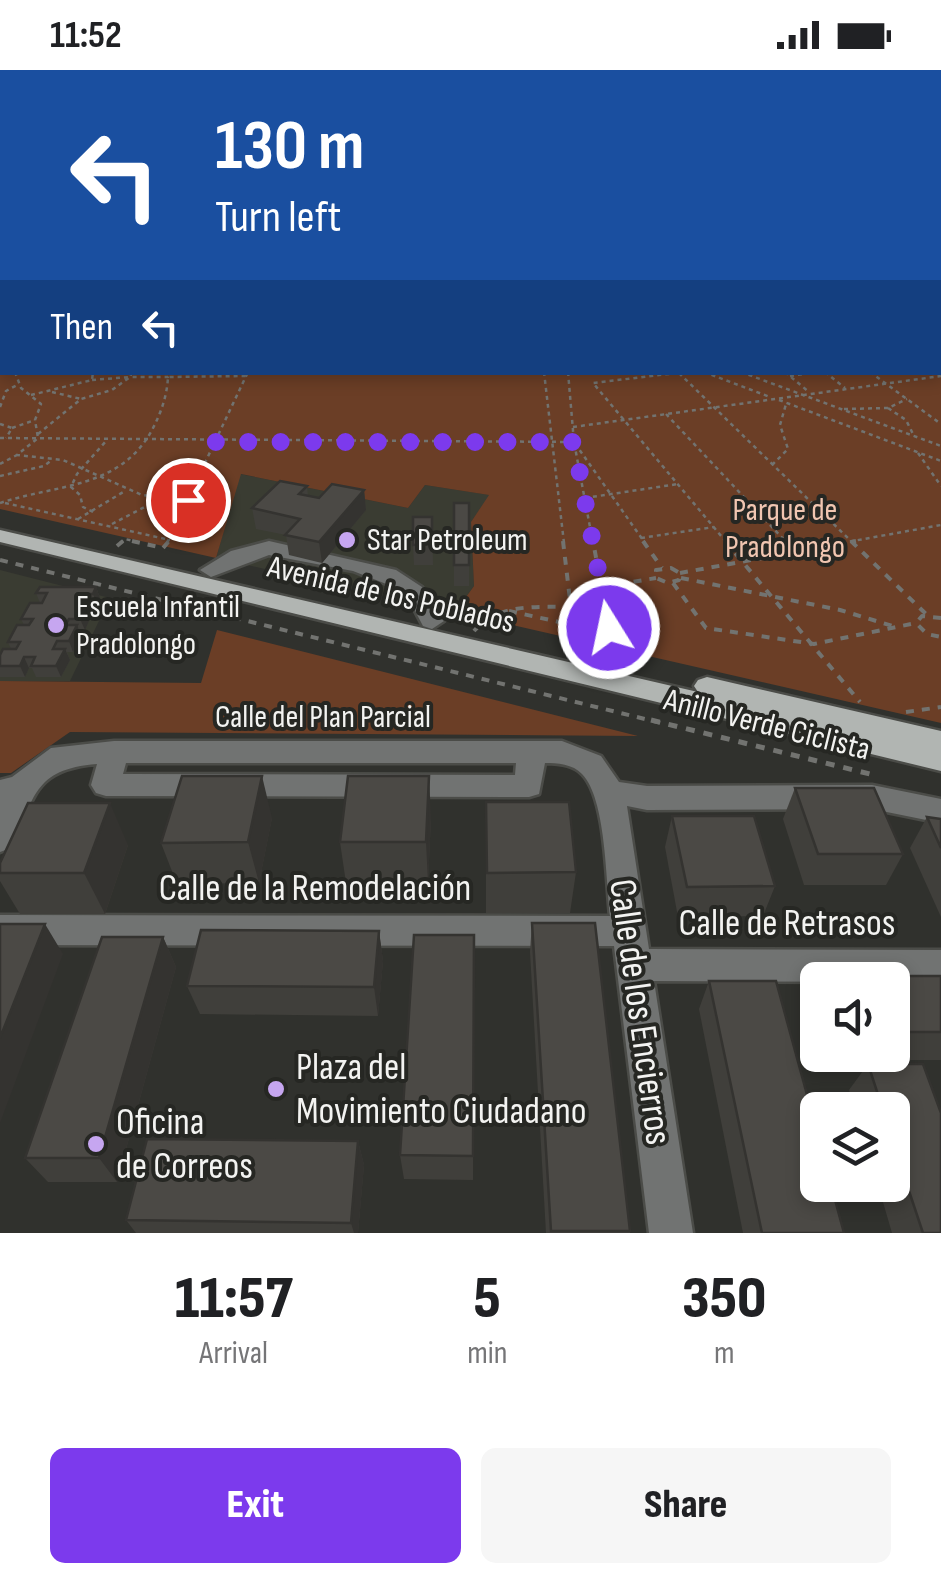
<!DOCTYPE html>
<html lang="en">
<head>
<meta charset="utf-8">
<style>
  :root { --surface:#fff; --page:#f6f6f6; --text:#202124; --muted:#757577; --accent:#7c3aed }
  body { margin:0; font-family:"Sofia Sans Condensed",sans-serif; background:var(--page); color:var(--text); height:100vh; display:flex; flex-direction:column; font-size:38px; white-space:nowrap }
  * { box-sizing:border-box; margin:0 }
  p { font-size:32px; color:var(--muted) }
  .icon { flex:none; width:55px; height:55px; fill:none; stroke:currentColor; stroke-width:2; stroke-linecap:round; stroke-linejoin:round }
  .map { position:relative; height:1163px; overflow:hidden }
  .panel { display:flex; flex-direction:column; background:var(--surface); flex:1 }
  .panel>* { flex:none }
  .hud { position:absolute; left:0px; top:0px; width:942px; height:305px; box-shadow:0 5px 15px #0003; background:#1a4fa0; color:#fff; overflow:hidden }
  .buttons { position:absolute; left:800px; top:892px; display:grid; gap:20px }
  .buttons a { display:grid; place-items:center; width:110px; height:110px; border-radius:15px; background:var(--surface); box-shadow:0 5px 15px #0003; font-size:50px }
  .pin { position:absolute; display:grid; place-items:center; width:85px; height:85px; color:#fff; margin:-42px; border:5px solid #fff; border-radius:50%; box-shadow:0 2px 10px #0007 }
  .me { position:absolute; width:110px; margin:-55px; rotate:350deg; stroke-linejoin:round; filter:drop-shadow(0 0 8px #0008) }
  .turn { display:flex; align-items:center; gap:35px; height:210px; padding:0 50px; font-size:45px }
  .turn .icon { width:130px; height:130px; stroke-width:2.5 }
  .turn b { display:block; font-size:70px; line-height:85px }
  .then { display:flex; align-items:center; height:95px; padding:0 50px; background:#0003; gap:20px; font-size:38px }
  .eta { display:flex; justify-content:space-evenly; align-items:center; height:170px; text-align:center }
  .eta b { font-size:60px; font-weight:800; line-height:70px }
  .action { display:flex; gap:20px; margin-top:auto; padding:20px 50px }
  .action a { flex:1; height:115px; border-radius:15px; background:var(--accent); color:#fff; font-size:40px; font-weight:800; line-height:115px; text-align:center }
  .action a+a { background:var(--page); color:var(--text) }
  .status { display:flex; justify-content:space-between; align-items:center; height:70px; padding:0 50px; background:var(--surface); direction:ltr }
  .status svg { height:28px; fill:currentColor }
  .map>svg:first-child { display:block }
</style>
</head>
<body>
<div class="status"><b>11:52</b><svg viewBox="0 0 49 12"><path d="M0 12V9h3v3zM5 12V6h3v6zM10 12V3h3v9zM15 12V0h3v12zM26 1h20v11H26zM47 4h2v5h-2z"/></svg></div>
<div class="map">
<svg width="941" height="1163" viewBox="0 0 941 1163">
  <rect width="100%" height="100%" fill="#30312d"/>
  <!-- built -->
  <g fill="#3a3c32">
    <path d="M240,404L408,438L425,415L490,425L471,452L474,516L455,542L216,488Z"/>
    <path d="M0,500L110,528L70,611H0Z"/>
  </g>
  <!-- green -->
  <g fill="#6b3e26">
    <path d="M0,127L2,302H940L941,127V653L455,542L474,516L471,452L489,425L425,415L408,438L241,404L216,488L0,439Z"/>
    <path d="M217,560L638,666L70,662L11,703H0V611L201,613Z"/>
  </g>
  <g fill="none" stroke-linecap="round" stroke-linejoin="round">
    <!-- minor casing -->
    <g stroke="#4b4c48" stroke-width="5">
      <g id="minor">
        <rect x="940" y="152" width="1" height="8"/>
        <path d="M269,471L396,500L422,517L444,551L432,559L423,556L413,537L394,517L353,501L269,485L211,507L200,500L231,481Z"/>
        <path d="M114,671H562L601,686L619,712L647,716L872,715L941,729V753L872,739L647,740L627,736L649,879L941,880V912L654,911L693,1163H649L614,876L0,875V845L610,846C606,811 606,728 582,704C573,694 557,693 545,693L539,724L529,727L106,726L96,723L91,715L97,694C32,699 35,729 11,778L0,782V710L12,707L51,678ZM126,693H516L515,705L123,704Z"/>
      </g>
    </g>
    <!-- major casing -->
    <g stroke="#4b4c48" stroke-width="5">
      <path id="major" d="M0,460L698,622L694,616L698,610L707,607L941,661V701L0,472Z"/>
    </g>
    <!-- path-far2 -->
    <g stroke="#727370" stroke-width="2.5" stroke-dasharray="4 4" stroke-linecap="butt">
      <path d="M15,302L21,318L41,334L35,350L38,368L17,385L63,390L142,425L188,430"/>
      <path d="M132,302L130,307H168V302"/>
      <path d="M544,302L564,473"/>
      <path d="M568,302L574,372L593,473"/>
      <path d="M685,302L593,313L727,473"/>
      <path d="M704,302L770,327"/>
      <path d="M741,302L941,376"/>
      <path d="M785,302L809,322"/>
      <path d="M825,302L845,318"/>
      <path d="M870,302L941,354"/>
      <path d="M679,303L853,473"/>
      <path d="M790,306L817,302"/>
      <path d="M52,322L81,329"/>
      <path d="M31,325L92,310L93,302"/>
      <path d="M779,330L941,391"/>
      <path d="M0,337L6,321L19,314"/>
      <path d="M888,338L906,350L914,366"/>
      <path d="M844,339L888,338L907,329"/>
      <path d="M666,344L787,473"/>
      <path d="M0,354L12,358L6,368"/>
      <path d="M573,357L941,306"/>
      <path d="M12,358L35,350"/>
      <path d="M38,364L81,329L112,320L130,307L92,310"/>
      <path d="M0,368L574,372L645,473"/>
      <path d="M918,383L941,416"/>
      <path d="M0,394L17,385"/>
      <path d="M772,395L788,379L780,355L786,334"/>
      <path d="M0,406L44,396L52,390"/>
      <path d="M585,428L678,414"/>
      <path d="M0,433C57,414 120,419 152,360C161,343 167,326 168,307L246,306"/>
      <path d="M5,433L170,470"/>
      <path d="M93,442L83,437L80,425L71,417L77,404L107,370"/>
      <path d="M78,449L125,421"/>
      <path d="M112,454L160,429"/>
      <path d="M641,468L714,457"/>
      <path d="M120,473L125,469L142,473"/>
      <path d="M167,473L248,302"/>
      <path d="M842,473L941,455"/>
    </g>
    <!-- path-far1 -->
    <g stroke="#727370" stroke-width="4" stroke-dasharray="8 8" stroke-linecap="butt">
      <path d="M132,471L163,478L169,471"/>
      <path d="M563,471L573,555L609,558L593,471"/>
      <path d="M643,471L662,498"/>
      <path d="M725,471L860,632"/>
      <path d="M784,471L795,482"/>
      <path d="M851,471L927,545"/>
      <path d="M117,476L123,471"/>
      <path d="M0,490L661,653"/>
      <path d="M671,498L680,503L679,510L668,513L656,508V500Z"/>
      <path d="M680,503L856,471"/>
      <path d="M681,508L840,540L896,557"/>
      <path d="M673,513L706,558L814,574L916,553"/>
      <path d="M602,517L656,508"/>
      <path d="M509,541L573,555"/>
      <path d="M941,548L922,546L916,553L927,564L941,567"/>
      <path d="M474,561C499,533 536,537 571,537"/>
      <path d="M906,642L941,637"/>
    </g>
    <!-- path -->
    <path stroke="#727370" stroke-width="5" stroke-dasharray="9 9" stroke-linecap="butt" d="M651,650L874,705"/>
    <!-- minor -->
    <use href="#minor" fill="#717372" fill-rule="evenodd"/>
    <!-- major -->
    <use href="#major" fill="#b1b5b2" fill-rule="evenodd"/>
  </g>
  <!-- wall -->
  <g fill="#403f3b">
    <path d="M307,416L308,426L319,428L364,420L366,440L322,493L289,485L286,465L256,459L252,438Z"/>
    <rect x="454" y="433" width="15" height="83"/>
    <path d="M432,447L433,495H414L413,475Z"/>
    <path d="M96,517L100,528L97,534H88L92,544L85,560H79L81,566L73,582H67L70,590L61,607H36L32,598H29L25,607H0V585L11,579L8,572L24,555L21,549L40,533L36,523Z"/>
    <path d="M795,718L903,784L886,815H804L783,749Z"/>
    <path d="M486,732L576,802L570,843H486Z"/>
    <path d="M672,746L775,816L763,846L678,847L665,777Z"/>
    <path d="M927,747L941,749V847L910,778Z"/>
    <path d="M272,748L259,813L177,814L161,773Z"/>
    <path d="M431,748L428,813H346L340,772Z"/>
    <path d="M128,775L105,844H20L0,811V793Z"/>
    <path d="M532,853L630,1161V1163H546L530,882Z"/>
    <path d="M379,861L383,891L378,946L200,944L187,916Z"/>
    <path d="M474,865L473,1110L404,1109L400,1085Z"/>
    <path d="M163,867L176,897L117,1112H48L25,1088Z"/>
    <path d="M873,906H941V990H874L872,985H892V910H871Z"/>
    <path d="M709,911L844,1163H743L699,939Z"/>
    <path d="M868,994H923L941,1043V1163H892L878,1115H892V1040H855L849,1020Z"/>
    <path d="M358,1071L364,1095L358,1163H136L126,1150Z"/>
  </g>
  <!-- shaded-wall -->
  <g fill="#343330">
    <path d="M364,420L366,440L322,493L319,472Z"/>
    <path d="M96,517L100,528L97,534L93,524Z"/>
    <path d="M88,533L92,544L85,560L80,549Z"/>
    <path d="M77,555L81,566L73,582L69,571Z"/>
    <path d="M65,579L70,590L61,607L56,596Z"/>
    <path d="M24,587L29,598L25,607L20,596Z"/>
    <path d="M262,706L272,748L259,813L248,772Z"/>
    <path d="M429,706L431,748L428,813L426,772Z"/>
    <path d="M110,733L128,775L105,844L84,803Z"/>
    <path d="M45,854L63,884L0,1053V968Z"/>
    <path d="M379,861L383,891L378,946L374,917Z"/>
    <path d="M163,867L176,897L117,1112L99,1088Z"/>
    <path d="M358,1071L364,1095L358,1163H354L351,1153Z"/>
  </g>
  <!-- building -->
  <g fill="#4b4945" stroke="#343330" stroke-width="2.5">
    <path d="M280,411L307,416L299,424L319,428L332,414L364,420L319,472L285,465L300,449L252,438Z"/>
    <rect x="454" y="433" width="15" height="62"/>
    <path d="M413,447H432V474L413,475Z"/>
    <path d="M40,517H96L93,524H82L77,533H88L80,549H69L65,555H77L69,571H57L53,579H65L56,596H31L35,587H24L20,596H0V585L3,579H16L20,572H8L17,555H29L33,549H21L30,533H42L47,523H36Z"/>
    <path d="M182,706H262L248,772L161,773Z"/>
    <path d="M348,706H429L426,772H340Z"/>
    <path d="M795,718H874L903,784H818Z"/>
    <path d="M486,732H569L576,802L487,803Z"/>
    <path d="M28,733H110L84,803H0V793Z"/>
    <path d="M672,746H754L775,816L687,817Z"/>
    <path d="M927,747L941,749V778Z"/>
    <path d="M532,853H595L630,1161H551Z"/>
    <path d="M0,854H45L0,968Z"/>
    <path d="M201,860L379,861L374,917L187,916Z"/>
    <path d="M414,865H474L473,1086L400,1085Z"/>
    <path d="M102,867H163L99,1088H25Z"/>
    <path d="M873,906H941V962H893L892,910H874Z"/>
    <path d="M709,911H776L818,1065V1115H831L844,1163H762Z"/>
    <path d="M868,994H923L941,1043V1163H923L892,1070V1040H883Z"/>
    <path d="M147,1069L358,1071L351,1153L126,1150Z"/>
  </g>
  <!-- sky -->
  <linearGradient id="sky" x2="0" y2="1"><stop stop-color="#1a1b19"/><stop offset="0.44" stop-color="#484e57"/><stop offset="1" stop-color="#484e57" stop-opacity="0"/></linearGradient>
  <rect width="941" height="290" fill="url(#sky)"/>
  <g fill="none" stroke-linecap="round" stroke-linejoin="round">
    <!-- route -->
    <path stroke="#7c3aed" stroke-width="18" stroke-dasharray="0 32.4" d="M188,430L215,372H574L609,558"/>
  </g>
  <!-- markers -->
  <g fill="#c6a6f0" stroke="#262723" stroke-width="4">
    <circle cx="347" cy="470" r="10"/>
    <circle cx="56" cy="555" r="10"/>
    <circle cx="276" cy="1019" r="10"/>
    <circle cx="96" cy="1074" r="10"/>
  </g>
  <g text-anchor="middle" dominant-baseline="central" stroke-width="8" stroke-linejoin="round" paint-order="stroke">
    <!-- park labels -->
    <g font-size="32" fill="#f1c6b1" stroke="#262723">
      <text x="785" y="440">Parque de<tspan x="785" dy="37">Pradolongo</tspan></text>
    </g>
    <!-- poi labels -->
    <g font-size="32" fill="#f3f3f1" stroke="#262723" text-anchor="start">
      <text x="367" y="470">Star Petroleum</text>
      <text x="76" y="537">Escuela Infantil<tspan x="76" dy="37">Pradolongo</tspan></text>
    </g>
    <!-- street labels -->
    <g font-size="32" fill="#f3f3f1" stroke="#262723">
      <text transform="translate(391 525) rotate(13)">Avenida de los Poblados</text>
      <text x="323" y="647">Calle del Plan Parcial</text>
      <text transform="translate(767 655) rotate(14)">Anillo Verde Ciclista</text>
    </g>
    <!-- near-street labels -->
    <g font-size="38" fill="#f3f3f1" stroke="#262723">
      <text x="315" y="818">Calle de la Remodelación</text>
      <text x="787" y="853">Calle de Retrasos</text>
      <text transform="translate(640 942) rotate(82)">Calle de los Encierros</text>
    </g>
    <!-- near-poi labels -->
    <g font-size="38" fill="#f3f3f1" stroke="#262723" text-anchor="start">
      <text x="296" y="997">Plaza del<tspan x="296" dy="44">Movimiento Ciudadano</tspan></text>
      <text x="116" y="1052">Oficina<tspan x="116" dy="44">de Correos</tspan></text>
    </g>
  </g>
</svg>
<div class="buttons">
<a><svg class="icon" aria-label="sound" viewBox="0 0 24 24"><path d="M4 9h4l5-4v14l-5-4H4zM17 9q2 3 0 6"/></svg></a>
<a><svg class="icon" aria-label="layers" viewBox="0 0 24 24"><path d="M12 4l9 5-9 5-9-5zM3 14l9 5 9-5"/></svg></a>
</div>
<div class="pin" style="left:188px;top:430px;background:#d93025"><svg class="icon" aria-label="arrive" viewBox="0 0 24 24"><path d="M6 21V4h12l-3 4 3 4H6"/></svg></div>
<svg class="me" style="left:609px;top:558px" viewBox="-20 -20 40 40"><circle r="17" fill="#7c3aed" stroke="#fff" stroke-width="3"/><path d="M0-11L8 9 0 5-8 9z" fill="#fff"/></svg>
<div class="hud">
<div class="turn"><svg class="icon" aria-label="left" viewBox="0 0 24 24"><path d="M17 20v-9H6M10 6l-5 5 5 5"/></svg><div><b>130 m</b>Turn left</div></div>
<div class="then">Then<svg class="icon" aria-label="left" viewBox="0 0 24 24"><path d="M17 20v-9H6M10 6l-5 5 5 5"/></svg></div>
</div>
</div>
<section class="panel">
<div class="eta">
<div><b>11:57</b><p>Arrival</p></div>
<div><b>5</b><p>min</p></div>
<div><b>350</b><p>m</p></div>
</div>
<div class="action"><a>Exit</a><a>Share</a></div>
</section>
</body>
</html>
